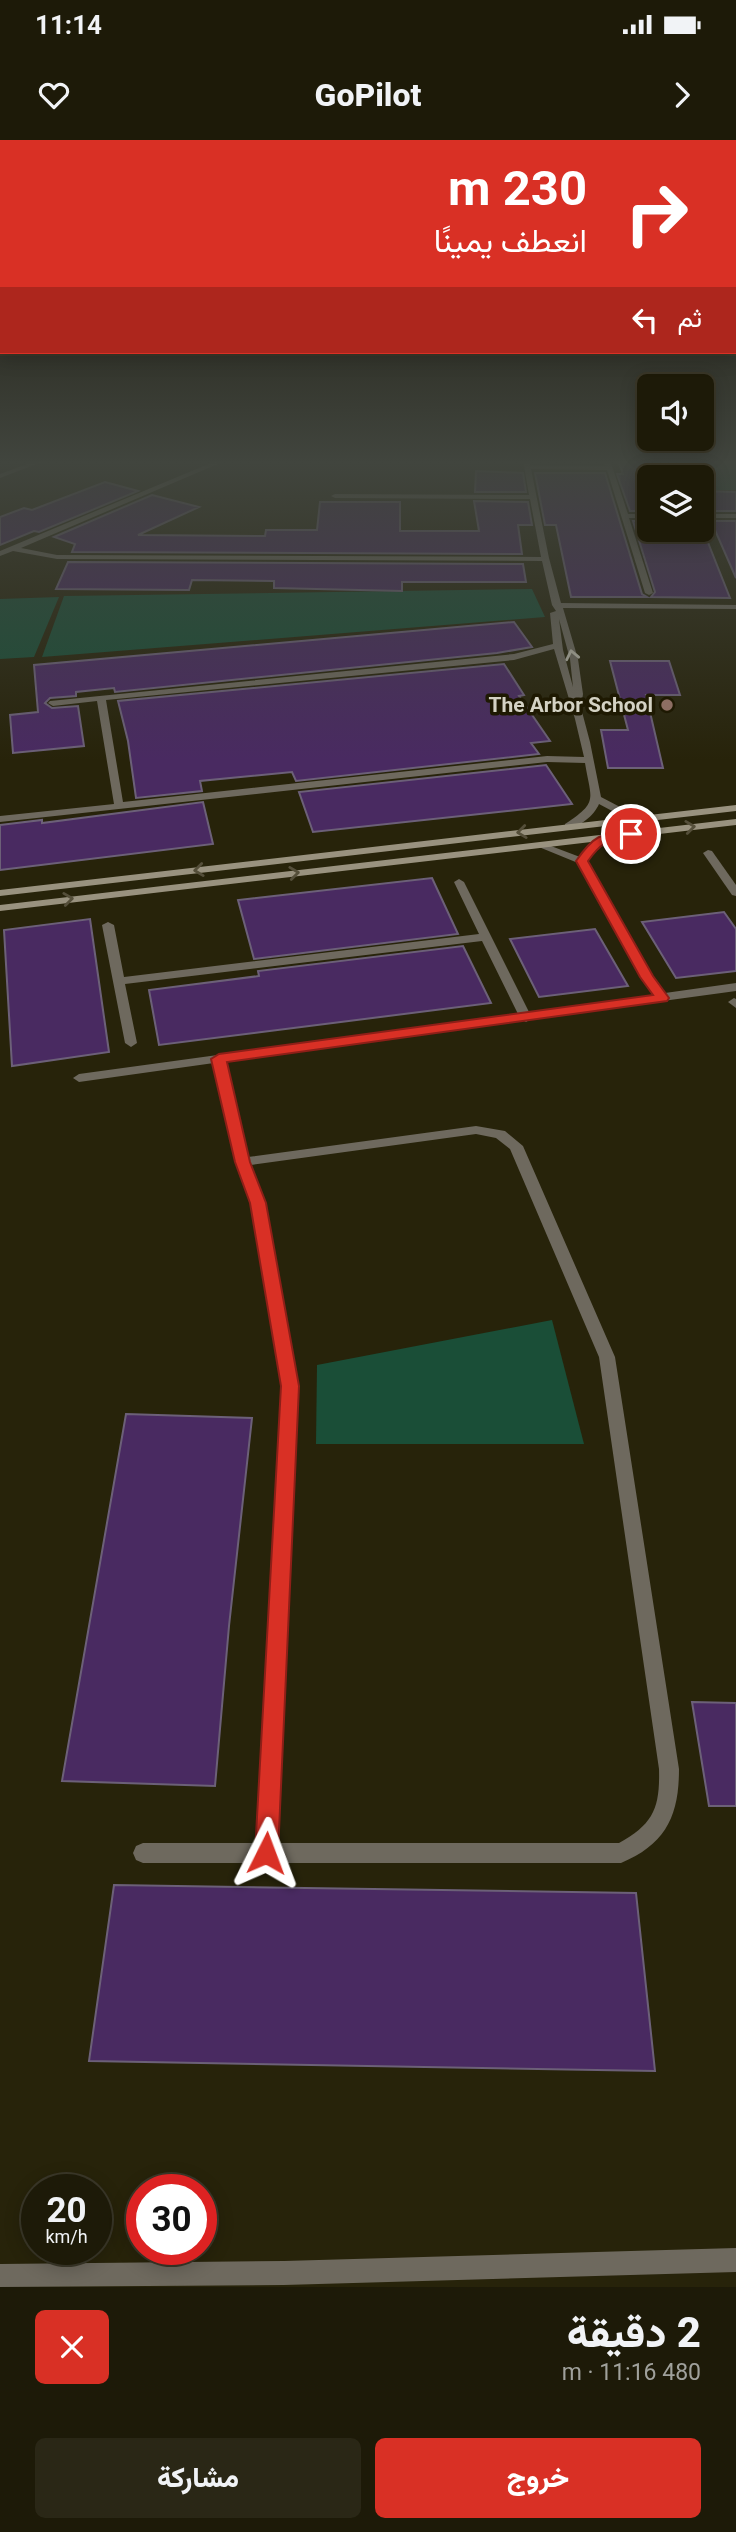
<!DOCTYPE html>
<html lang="ar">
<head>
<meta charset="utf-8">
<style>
  :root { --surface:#1d1a08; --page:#2a2716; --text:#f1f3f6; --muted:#a0a19c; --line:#3b3829; --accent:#d93025 }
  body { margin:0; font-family:Roboto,Vazirmatn,sans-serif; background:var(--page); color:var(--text); direction:rtl; height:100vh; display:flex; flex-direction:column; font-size:26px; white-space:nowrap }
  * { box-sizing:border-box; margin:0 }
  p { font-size:23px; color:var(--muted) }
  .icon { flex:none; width:38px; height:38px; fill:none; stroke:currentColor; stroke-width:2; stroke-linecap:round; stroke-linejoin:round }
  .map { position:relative; height:2147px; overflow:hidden; direction:ltr }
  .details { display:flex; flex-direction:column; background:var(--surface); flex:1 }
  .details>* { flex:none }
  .banner { position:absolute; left:0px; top:0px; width:737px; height:214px; box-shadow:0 4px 18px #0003,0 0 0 2px var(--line); direction:rtl; background:#d93025; color:#fff; overflow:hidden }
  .tools { position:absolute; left:637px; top:234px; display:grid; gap:14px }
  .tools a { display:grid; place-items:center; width:77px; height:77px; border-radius:10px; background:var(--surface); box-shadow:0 4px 18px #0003,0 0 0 2px var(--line); font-size:35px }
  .speed { position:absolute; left:21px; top:2034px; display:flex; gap:14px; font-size:35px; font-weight:700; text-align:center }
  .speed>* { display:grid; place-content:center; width:91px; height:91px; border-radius:50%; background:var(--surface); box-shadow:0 4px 18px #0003,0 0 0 2px var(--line); line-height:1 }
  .speed small { font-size:18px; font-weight:400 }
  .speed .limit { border:10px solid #d22; background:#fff; color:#111 }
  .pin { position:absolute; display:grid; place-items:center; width:60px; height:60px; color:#fff; margin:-30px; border:4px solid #fff; border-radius:50%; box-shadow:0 2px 7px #0007 }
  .me { position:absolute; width:77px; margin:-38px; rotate:3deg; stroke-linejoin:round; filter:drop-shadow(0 0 5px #0008) }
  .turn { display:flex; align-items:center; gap:24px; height:147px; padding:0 35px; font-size:32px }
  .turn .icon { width:91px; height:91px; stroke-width:2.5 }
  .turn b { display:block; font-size:49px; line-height:60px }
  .then { display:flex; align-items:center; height:66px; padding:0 35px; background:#0003; gap:14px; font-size:26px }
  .round { display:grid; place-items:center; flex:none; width:74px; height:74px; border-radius:10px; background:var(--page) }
  .overview { display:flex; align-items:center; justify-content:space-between; height:119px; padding:0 35px }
  h1 { font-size:42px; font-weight:800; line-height:52px }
  .cta { display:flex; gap:14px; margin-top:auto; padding:14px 35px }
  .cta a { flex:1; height:80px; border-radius:10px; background:var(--accent); color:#fff; font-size:28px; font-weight:800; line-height:80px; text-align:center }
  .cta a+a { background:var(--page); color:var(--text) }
  .status { display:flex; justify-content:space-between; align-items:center; height:49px; padding:0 35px; background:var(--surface); direction:ltr }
  .status svg { height:19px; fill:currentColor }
  header { display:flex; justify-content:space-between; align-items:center; height:91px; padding:0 35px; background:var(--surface); font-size:32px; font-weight:800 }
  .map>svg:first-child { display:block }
</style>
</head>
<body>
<div class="status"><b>11:14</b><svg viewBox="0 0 49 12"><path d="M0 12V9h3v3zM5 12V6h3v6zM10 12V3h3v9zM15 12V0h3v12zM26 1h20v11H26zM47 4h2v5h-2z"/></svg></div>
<header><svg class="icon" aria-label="forward" viewBox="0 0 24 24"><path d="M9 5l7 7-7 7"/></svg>GoPilot<svg class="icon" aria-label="heart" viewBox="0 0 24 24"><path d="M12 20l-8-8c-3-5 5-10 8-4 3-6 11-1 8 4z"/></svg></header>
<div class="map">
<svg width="736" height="2147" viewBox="0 0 736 2147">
  <rect width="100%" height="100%" fill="#27230a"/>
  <!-- green -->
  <g fill="#1a4e37">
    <path d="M682,320H736V350H702V338H689Z"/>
    <path d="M532,449L545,477L42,517L64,456Z"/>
    <path d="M59,457L34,517L0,519V459Z"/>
    <path d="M552,1180L584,1304H316L317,1225Z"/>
  </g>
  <!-- building -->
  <g fill="#492a61" stroke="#6c6078" stroke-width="2">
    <path d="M618,320H649V371H630L617,334H623Z"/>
    <path d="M476,331L523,333L526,352H475Z"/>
    <path d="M535,333H605L642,454L647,457H571L556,385H545Z"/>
    <path d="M105,342L138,351L39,392L34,391L0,405V377L24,368L32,370Z"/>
    <path d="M702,351L736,352V371H709Z"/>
    <path d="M152,355L199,367L138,395L265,396L266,390H317L320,362H400V391H479L474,361L528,362L532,385H518L522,414L72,412L75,404L54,397Z"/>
    <path d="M633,381H649V390H703L730,458L651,457L655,452Z"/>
    <path d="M711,381H736V438Z"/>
    <path d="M68,422L523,424L526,442H402V451L274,448V441L192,440L189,450L56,449Z"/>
    <path d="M514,482L532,507L497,513L115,552L114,548L76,552V556L50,558L45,563L52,568L78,566L84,606L13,613L10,575L38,572L34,525Z"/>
    <path d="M610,521H669L680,555H646L663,628H608L601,590H628Z"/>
    <path d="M504,524L524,555L519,556L550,601L531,603L539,614L296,641L292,632L200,641L202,651L136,658L128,601L118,561Z"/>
    <path d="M546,625L572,664L313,692L299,652Z"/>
    <path d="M203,662L213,704L0,730V685L42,680V683Z"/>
    <path d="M432,738L458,794L254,819L238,760Z"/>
    <path d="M724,772L736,789V831L676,838L642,782Z"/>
    <path d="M90,779L109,912L12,926L4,790Z"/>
    <path d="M595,789L628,846L539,857L510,799Z"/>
    <path d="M463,806L491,863L159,905L149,850L259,836L258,831Z"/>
    <path d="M126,1274L252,1278L229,1486L215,1646L62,1641Z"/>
    <path d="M692,1562L736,1563V1666H709Z"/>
    <path d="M114,1745L636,1753L655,1931L89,1921Z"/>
  </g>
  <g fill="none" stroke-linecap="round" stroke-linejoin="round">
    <!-- street -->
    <g fill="#6e695e" fill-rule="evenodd">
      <path d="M38,320H47L0,338V334Z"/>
      <path d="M218,320H227L21,408L57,415L541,417L530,359L335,358L331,356L335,354L529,355L523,320H529L530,325L605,326L604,320H610L628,374H649V378H629L653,453L649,455L645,453L607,330L531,329L549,418L561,463L736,465V469L563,468L578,519L583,554L581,568L590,602L601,657L622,668L653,676V680L614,672L599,664C594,676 578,689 565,688V684C599,662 591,660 585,623L547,622L0,682V676L114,664L97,561L53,566L48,563L50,561L514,514L553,504L550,473L556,471L552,465L542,421L57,419L13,411L0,416V411ZM559,479L570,519L573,547L563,510ZM554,509L575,579L584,617L547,616L123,662L106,560L514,520Z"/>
      <rect x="702" y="374" width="34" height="4"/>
      <path d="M604,694L609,697L596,709L587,721L652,836L665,853L736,843V851L531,879L526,882L522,880L226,922L248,1017L476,986L505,991L523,1006L615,1217L679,1629C679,1676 666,1704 621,1723H143L136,1720L133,1713L136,1706L143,1703H256L282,1246L251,1063L236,1022L214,923L79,942L73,938L79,934L518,874L482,801L125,844L137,903L131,907L125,903L102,785L108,782L114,785L124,837L479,794L454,742L459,739L464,742L529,872L654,855L641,837L578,723L534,705L535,703H543L580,717L588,705ZM476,994L496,998L510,1009L599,1217L659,1629C660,1667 654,1684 619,1703H277L298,1246L265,1063L251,1025Z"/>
      <path d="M708,710L712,711L736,745V756L732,755L703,713Z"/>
      <path d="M734,858L736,859V868L728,862Z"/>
      <path d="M736,2108V2132L284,2145L0,2147V2124L284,2121Z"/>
    </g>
    <!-- secondary -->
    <g fill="#99927f" fill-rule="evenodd">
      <path d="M736,665V671L0,756V750Z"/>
      <path d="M736,679V685L0,771V765Z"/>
    </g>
  </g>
  <!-- one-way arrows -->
  <defs><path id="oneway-chevron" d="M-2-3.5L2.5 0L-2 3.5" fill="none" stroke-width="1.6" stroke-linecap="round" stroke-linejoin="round" transform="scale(1.75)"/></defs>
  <use stroke="#bab8aa" href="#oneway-chevron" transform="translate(572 515) rotate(-102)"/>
  <g stroke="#554f3a">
    <use href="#oneway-chevron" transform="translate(690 687) rotate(-7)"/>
    <use href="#oneway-chevron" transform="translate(522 692) rotate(173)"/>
    <use href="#oneway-chevron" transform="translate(199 730) rotate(173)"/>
    <use href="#oneway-chevron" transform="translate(294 733) rotate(-7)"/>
    <use href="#oneway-chevron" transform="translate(68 759) rotate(-7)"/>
  </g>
  <!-- sky -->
  <linearGradient id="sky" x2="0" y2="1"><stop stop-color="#151306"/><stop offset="0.52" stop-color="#41453e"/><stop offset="1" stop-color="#41453e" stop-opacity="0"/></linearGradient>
  <rect width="736" height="620" fill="url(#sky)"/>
  <!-- route -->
  <path fill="#d93025" stroke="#8d1f18" stroke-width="2" d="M631,690L636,694L635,696C610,701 603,699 588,721L653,836L669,858L667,861L227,922L250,1022L266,1063L299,1246L278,1713L274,1721L266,1725L258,1721L255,1713L281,1246L250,1063L235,1022L211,919L219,914L653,855L640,837L576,721C594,695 600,694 631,690Z"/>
  <!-- markers -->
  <circle fill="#8d6e63" stroke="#1e1902" stroke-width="2.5" cx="667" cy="565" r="7"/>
  <g text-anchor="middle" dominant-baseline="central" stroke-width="7" stroke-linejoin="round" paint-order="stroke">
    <!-- far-poi labels -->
    <g font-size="21" font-weight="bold" fill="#d4d2c4" stroke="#1e1902" text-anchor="end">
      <text x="653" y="565">The Arbor School</text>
    </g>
  </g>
</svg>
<div class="tools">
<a><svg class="icon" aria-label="sound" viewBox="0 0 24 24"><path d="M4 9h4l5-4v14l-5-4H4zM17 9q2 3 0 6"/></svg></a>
<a><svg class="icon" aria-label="layers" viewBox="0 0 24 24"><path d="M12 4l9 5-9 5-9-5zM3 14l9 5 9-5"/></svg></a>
</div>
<div class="speed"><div>20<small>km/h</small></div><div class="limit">30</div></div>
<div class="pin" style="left:631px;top:694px;background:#d93025"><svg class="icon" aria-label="arrive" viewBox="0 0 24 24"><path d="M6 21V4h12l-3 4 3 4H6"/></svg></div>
<svg class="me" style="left:266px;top:1713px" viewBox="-20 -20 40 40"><path d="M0-17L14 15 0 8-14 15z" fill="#d93025" stroke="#fff" stroke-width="4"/></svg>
<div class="banner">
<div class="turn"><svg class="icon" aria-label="right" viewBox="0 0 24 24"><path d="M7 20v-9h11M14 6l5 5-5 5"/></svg><div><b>230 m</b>انعطف يمينًا</div></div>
<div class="then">ثم<svg class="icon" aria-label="left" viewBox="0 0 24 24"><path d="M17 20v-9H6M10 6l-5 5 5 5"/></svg></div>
</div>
</div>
<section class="details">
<div class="overview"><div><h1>2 دقيقة</h1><p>480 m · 11:16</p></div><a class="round" style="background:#d93025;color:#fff"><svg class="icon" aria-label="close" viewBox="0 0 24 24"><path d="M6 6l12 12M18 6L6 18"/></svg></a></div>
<div class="cta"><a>خروج</a><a>مشاركة</a></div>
</section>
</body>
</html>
